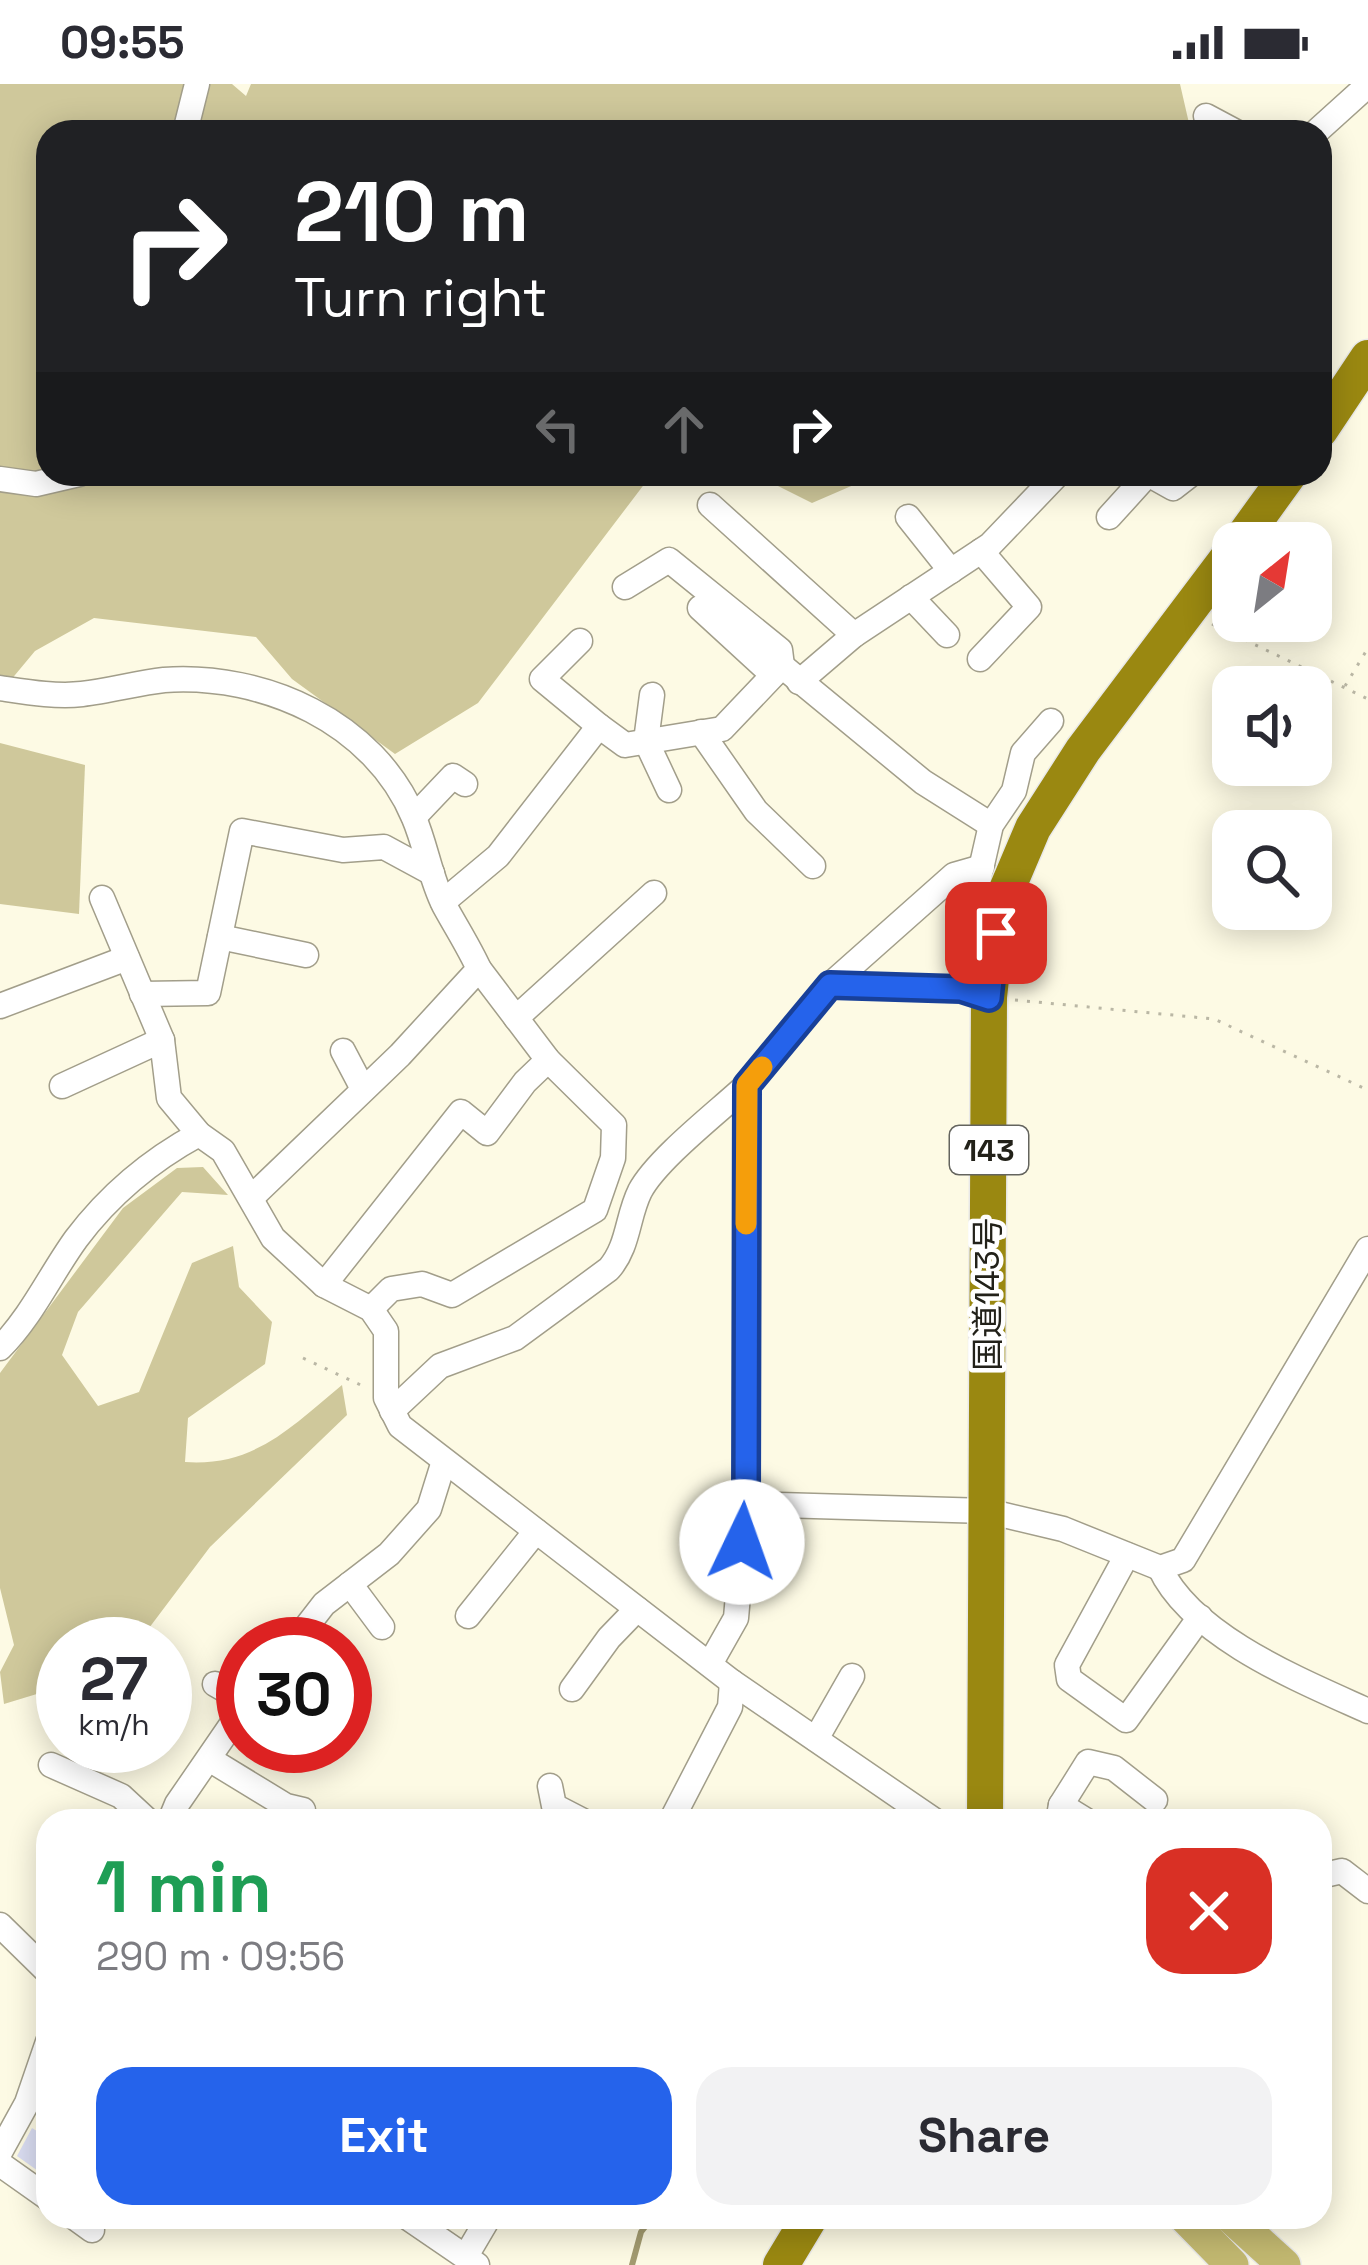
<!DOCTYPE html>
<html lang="en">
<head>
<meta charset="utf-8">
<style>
  :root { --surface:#fff; --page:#f2f2f3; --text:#2b2b33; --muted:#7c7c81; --accent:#2563eb }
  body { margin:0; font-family:"Space Grotesk","Noto Sans JP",sans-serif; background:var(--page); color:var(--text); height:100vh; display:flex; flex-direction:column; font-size:45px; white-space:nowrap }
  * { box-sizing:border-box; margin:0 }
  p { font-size:39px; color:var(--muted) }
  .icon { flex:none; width:66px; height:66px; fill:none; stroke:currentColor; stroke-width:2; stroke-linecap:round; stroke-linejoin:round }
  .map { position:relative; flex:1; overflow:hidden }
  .side { position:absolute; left:36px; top:1725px; width:1296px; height:420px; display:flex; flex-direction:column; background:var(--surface); border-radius:36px; box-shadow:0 6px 30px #0003 }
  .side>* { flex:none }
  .banner { position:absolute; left:36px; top:36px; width:1296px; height:366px; border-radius:36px; box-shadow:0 6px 30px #0003; background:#202124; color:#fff; overflow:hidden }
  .needle { width:78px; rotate:30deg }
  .controls { position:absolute; left:1212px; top:438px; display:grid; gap:24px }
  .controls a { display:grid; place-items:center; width:120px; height:120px; border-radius:24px; background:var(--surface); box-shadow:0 6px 30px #0003; font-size:60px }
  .speed { position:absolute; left:36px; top:1533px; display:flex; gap:24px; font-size:60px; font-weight:700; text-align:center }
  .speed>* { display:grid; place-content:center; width:156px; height:156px; border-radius:50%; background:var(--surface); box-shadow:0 6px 30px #0003; line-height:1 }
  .speed small { font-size:30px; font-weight:400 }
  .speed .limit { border:18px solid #d22; background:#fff; color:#111 }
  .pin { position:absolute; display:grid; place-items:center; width:102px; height:102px; color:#fff; margin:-51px; border-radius:24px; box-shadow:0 6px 18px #0006 }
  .me { position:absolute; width:132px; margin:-66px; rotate:3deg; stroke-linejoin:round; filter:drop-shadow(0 0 9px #0008) }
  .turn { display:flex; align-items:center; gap:42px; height:252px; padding:0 60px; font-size:54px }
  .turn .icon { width:156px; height:156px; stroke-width:2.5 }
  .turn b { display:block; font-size:84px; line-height:102px }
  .lanes { display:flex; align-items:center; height:114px; padding:0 60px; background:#0003; justify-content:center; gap:60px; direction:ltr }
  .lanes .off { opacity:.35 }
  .round { display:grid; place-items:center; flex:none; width:126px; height:126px; border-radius:36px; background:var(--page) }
  .head { display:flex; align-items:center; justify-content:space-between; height:204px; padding:0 60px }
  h1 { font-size:72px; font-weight:800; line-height:90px; color:#1e9e55 }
  .primary-button { display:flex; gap:24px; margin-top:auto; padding:24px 60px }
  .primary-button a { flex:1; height:138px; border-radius:36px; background:var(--accent); color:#fff; font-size:48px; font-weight:800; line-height:138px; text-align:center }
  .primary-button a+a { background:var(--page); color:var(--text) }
  .status { display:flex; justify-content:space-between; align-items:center; height:84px; padding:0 60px; background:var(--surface); direction:ltr }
  .status svg { height:33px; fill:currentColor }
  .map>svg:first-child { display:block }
</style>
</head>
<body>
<div class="status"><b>09:55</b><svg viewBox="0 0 49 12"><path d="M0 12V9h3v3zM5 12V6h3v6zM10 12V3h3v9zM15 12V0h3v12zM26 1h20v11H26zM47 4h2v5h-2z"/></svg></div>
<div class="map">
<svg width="1368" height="2181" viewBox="0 0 1368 2181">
  <rect width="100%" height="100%" fill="#fdfae4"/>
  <!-- forest -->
  <g fill="#cfc89b">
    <path d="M0,0H232L246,12L251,0H1180L1191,48H48V390H652L478,619L395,670L292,595L256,553L94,534L35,567L0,609Z"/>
    <path d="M754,390H879L812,419Z"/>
    <path d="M0,659L85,681L79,830L0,820Z"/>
    <path d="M203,1083L228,1111L182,1108L78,1228L62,1271L98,1322L139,1308L192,1179L233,1162L239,1203L272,1238L265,1280L188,1334L185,1378C255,1383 292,1342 342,1301L347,1331L210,1463L137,1560H63V1602L4,1620L0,1588L14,1561L0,1504V1289L123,1124L177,1084Z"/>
  </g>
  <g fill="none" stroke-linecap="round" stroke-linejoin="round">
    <!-- stream -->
    <path stroke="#a39b70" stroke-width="6" d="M632,2181L641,2148L653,2133"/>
  </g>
  <!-- building -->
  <path fill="#daddf2" d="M32,2044L48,2054V2094L17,2072Z"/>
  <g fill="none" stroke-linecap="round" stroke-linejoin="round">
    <!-- minor casing -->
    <g stroke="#a29e8a" stroke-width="27">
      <g id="minor">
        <path d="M1206,32L1236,48"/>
        <path d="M185,48L197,0"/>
        <path d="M1316,48L1368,1"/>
        <path d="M1148,390L1173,404L1191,390"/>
        <path d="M0,395L36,400L79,390"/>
        <path d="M710,421L854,551"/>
        <path d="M908,433L951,487"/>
        <path d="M1109,433L1148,390"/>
        <path d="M625,503L669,476L780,566L782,582"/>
        <path d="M911,513L947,551"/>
        <path d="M700,524L773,591"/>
        <path d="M580,557L542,595L599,642"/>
        <path d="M980,575L1029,523L981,467"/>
        <path d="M799,598L854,551L990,461L1058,390"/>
        <path d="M0,604C27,608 56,613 82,610C110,607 137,599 164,596C264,589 374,638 414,734C426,762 430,793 444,821C456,843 469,863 479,885L400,971L252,1113"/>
        <path d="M652,611L646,657L669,706"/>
        <path d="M701,648L756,727L813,782"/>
        <path d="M414,733L453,692L465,700"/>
        <path d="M102,814L162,956L169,1014L199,1050L223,1067L273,1154L324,1201L371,1225L386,1247V1314L400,1342L732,1598L935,1737"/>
        <path d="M443,818L498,772L599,642L625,661L722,645L782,582L923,698L991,741"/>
        <path d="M220,853L306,871"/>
        <path d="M830,901L954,791L982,783"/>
        <path d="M961,905L967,846L991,741L1014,707L1023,669L1051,637"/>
        <path d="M142,910L208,909L242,747L343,766L384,763L432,789"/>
        <path d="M0,922L127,874"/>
        <path d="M516,934L654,809"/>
        <path d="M343,967L363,1005"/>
        <path d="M62,1002L162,956"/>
        <path d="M324,1201L461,1028L487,1049L525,998L548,976"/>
        <path d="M371,1225L391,1205L422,1200L452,1211L595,1126L613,1074L614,1041L548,976L479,885"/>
        <path d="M0,1264C32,1232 50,1191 76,1155C109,1111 151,1076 199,1050"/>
        <path d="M392,1327L440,1282L515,1254L609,1185C629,1162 627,1133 640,1107C657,1075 718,1028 747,1001"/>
        <path d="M746,1420L987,1427L1063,1445L1160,1484L1183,1476L1368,1165"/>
        <path d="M1127,1471L1067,1581L1069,1595L1126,1636L1200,1533"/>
        <path d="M1160,1484C1192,1553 1302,1597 1368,1627"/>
        <path d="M350,1500L382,1543"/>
        <path d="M468,1532L536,1447"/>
        <path d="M293,1560L324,1520L389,1470L429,1425L444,1377"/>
        <path d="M710,1580L736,1534L746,1420L747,1001L830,901L961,905L989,913"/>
        <path d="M215,1600L243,1616"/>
        <path d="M572,1605L609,1554L637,1525"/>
        <path d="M816,1655L852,1592"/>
        <path d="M209,1675L286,1722L303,1726"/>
        <path d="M51,1681L121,1712L148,1737"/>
        <path d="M550,1702L554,1722L583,1737"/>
        <path d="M1061,1721L1087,1737"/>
        <path d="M170,1737L177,1720L243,1624"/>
        <path d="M671,1737L730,1623L732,1598"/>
        <path d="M1058,1737L1061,1721L1088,1678L1114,1684L1155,1716"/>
        <path d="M1320,1792L1342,1787L1368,1807"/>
        <path d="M0,1841L48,1888"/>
        <path d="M0,2068L27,2019L48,1958"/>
        <path d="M0,2080L48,2114"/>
        <path d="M74,2133L92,2146"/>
        <path d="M407,2133L477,2181"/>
        <path d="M466,2172L489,2133"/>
      </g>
    </g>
    <!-- major casing -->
    <g stroke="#e9e9e8" stroke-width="36">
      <g id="major">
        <path d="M1185,2133L1232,2181"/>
        <path d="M1231,2133L1284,2181"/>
      </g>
    </g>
    <!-- highway casing -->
    <g stroke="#e9e9e8" stroke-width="39">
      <g id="highway">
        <path d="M1320,346L1368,274"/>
        <path d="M1239,459L1289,390"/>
        <path d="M985,1737L989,913L996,849L1005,810L1033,744L1083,666L1233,467"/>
        <path d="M781,2181L810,2133"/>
      </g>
    </g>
    <!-- path -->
    <g stroke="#bab7a5" stroke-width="3" stroke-dasharray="3 9" stroke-linecap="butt">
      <path d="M1212,540L1368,615"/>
      <path d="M1345,602L1368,564"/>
      <path d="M1015,916L1214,935L1368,1006"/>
      <path d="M303,1274L367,1304"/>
    </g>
    <!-- minor -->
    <use href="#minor" stroke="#fff" stroke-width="24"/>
    <!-- major -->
    <use href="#major" stroke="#c2b870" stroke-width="33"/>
    <!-- highway -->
    <use href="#highway" stroke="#9a8811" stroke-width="36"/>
  </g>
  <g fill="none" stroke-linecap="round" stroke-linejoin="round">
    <!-- route casing -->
    <g stroke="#184099" stroke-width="30">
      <path id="route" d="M742,1458L746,1420L747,1001L830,901L961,905L989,914L996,849"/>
    </g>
    <!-- route -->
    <use href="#route" stroke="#2563eb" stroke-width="21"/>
    <!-- slow -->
    <path stroke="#f59e0b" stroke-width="21" d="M746,1140L747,1001L762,983"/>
  </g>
  <g text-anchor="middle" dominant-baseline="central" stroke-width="9" stroke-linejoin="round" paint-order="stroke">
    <!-- shield labels -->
    <rect fill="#fff" stroke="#64645e" stroke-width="3" x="950" y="1042" width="78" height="48" rx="9"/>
    <g font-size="30" font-weight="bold" fill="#222119">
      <text x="989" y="1066">143</text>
    </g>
    <!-- street labels -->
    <g font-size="33" fill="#222119" stroke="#fff">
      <text transform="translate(988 1210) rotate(-90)">国道143号</text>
    </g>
  </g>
</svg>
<div class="controls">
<a><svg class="needle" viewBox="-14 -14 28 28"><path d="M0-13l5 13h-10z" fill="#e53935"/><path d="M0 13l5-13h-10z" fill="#7c7c81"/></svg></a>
<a><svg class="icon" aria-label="sound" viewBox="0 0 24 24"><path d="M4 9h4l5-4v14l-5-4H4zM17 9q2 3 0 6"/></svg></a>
<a><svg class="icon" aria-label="search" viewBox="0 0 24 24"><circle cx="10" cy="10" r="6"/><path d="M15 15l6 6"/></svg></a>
</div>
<div class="speed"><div>27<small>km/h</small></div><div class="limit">30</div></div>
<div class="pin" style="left:996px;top:849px;background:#d93025"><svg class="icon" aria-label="arrive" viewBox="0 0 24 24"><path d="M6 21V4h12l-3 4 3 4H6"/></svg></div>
<svg class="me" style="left:742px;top:1458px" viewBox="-20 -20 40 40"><circle r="19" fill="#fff"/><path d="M0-13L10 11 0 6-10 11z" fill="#2563eb"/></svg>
<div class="banner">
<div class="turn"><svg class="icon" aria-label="right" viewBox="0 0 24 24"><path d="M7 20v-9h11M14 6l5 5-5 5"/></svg><div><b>210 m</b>Turn right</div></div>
<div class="lanes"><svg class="icon off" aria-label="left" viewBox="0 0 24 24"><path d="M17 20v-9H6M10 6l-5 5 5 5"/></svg><svg class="icon off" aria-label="ahead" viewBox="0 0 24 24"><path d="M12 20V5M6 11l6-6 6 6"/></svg><svg class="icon" aria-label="right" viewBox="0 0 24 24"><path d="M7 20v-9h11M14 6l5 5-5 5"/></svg></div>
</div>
<section class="side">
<div class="head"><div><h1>1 min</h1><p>290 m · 09:56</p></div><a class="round" style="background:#d93025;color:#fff"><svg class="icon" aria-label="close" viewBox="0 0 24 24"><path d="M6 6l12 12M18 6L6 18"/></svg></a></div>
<div class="primary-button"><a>Exit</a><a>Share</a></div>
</section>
</div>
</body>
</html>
